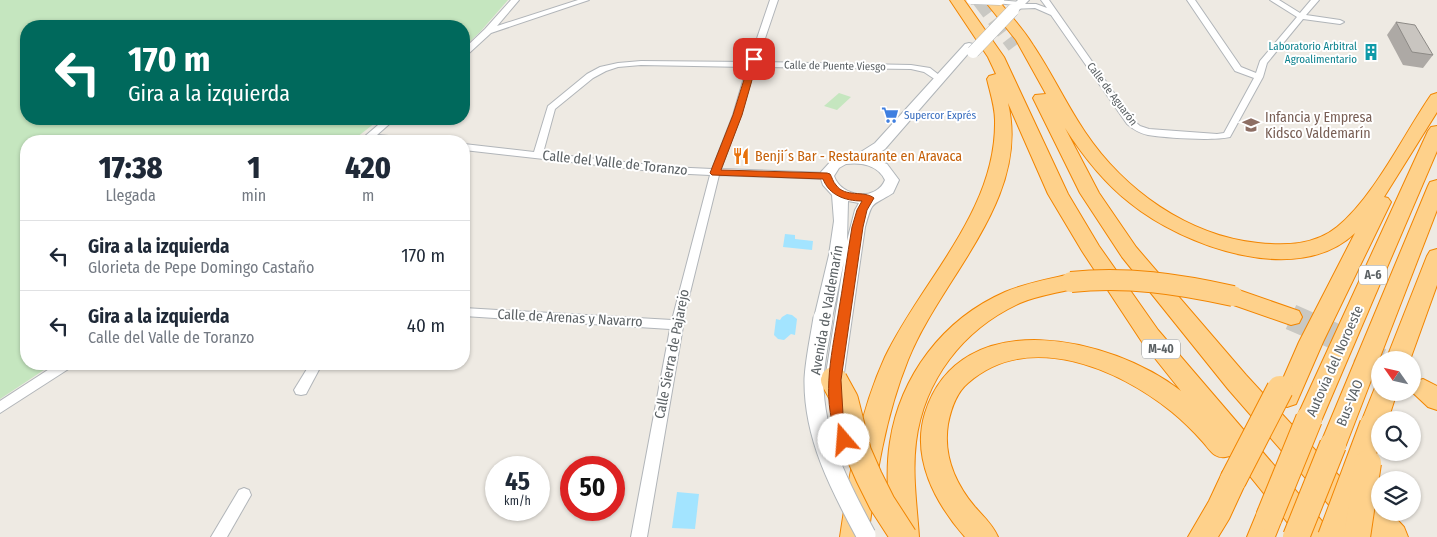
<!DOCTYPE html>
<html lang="es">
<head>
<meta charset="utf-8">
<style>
  :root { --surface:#fff; --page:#f2f2f3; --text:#1f2937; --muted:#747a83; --line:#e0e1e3 }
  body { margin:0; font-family:"Fira Sans Condensed",sans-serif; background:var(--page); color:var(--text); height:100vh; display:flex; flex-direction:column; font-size:19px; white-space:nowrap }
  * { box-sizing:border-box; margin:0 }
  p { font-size:16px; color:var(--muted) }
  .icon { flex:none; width:28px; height:28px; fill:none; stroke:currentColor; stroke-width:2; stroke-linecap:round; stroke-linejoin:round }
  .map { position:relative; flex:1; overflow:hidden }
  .side { position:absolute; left:20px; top:135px; width:450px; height:235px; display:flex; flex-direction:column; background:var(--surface); border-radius:20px; box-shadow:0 1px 4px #0004 }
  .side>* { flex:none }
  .banner { position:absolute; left:20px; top:20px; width:450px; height:105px; border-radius:20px; box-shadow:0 1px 4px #0004; background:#00695c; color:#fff; overflow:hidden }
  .needle { width:32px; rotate:304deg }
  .controls { position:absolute; left:1371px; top:351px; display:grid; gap:10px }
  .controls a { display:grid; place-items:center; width:50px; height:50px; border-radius:50%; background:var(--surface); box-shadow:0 1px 4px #0004; font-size:25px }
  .speed { position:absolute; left:485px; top:456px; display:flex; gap:10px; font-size:25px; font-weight:700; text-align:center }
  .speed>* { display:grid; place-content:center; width:65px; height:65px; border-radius:50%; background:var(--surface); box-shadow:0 1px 4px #0004; line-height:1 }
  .speed small { font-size:12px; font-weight:400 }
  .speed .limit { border:8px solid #d22; background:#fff; color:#111 }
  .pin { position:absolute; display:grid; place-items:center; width:42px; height:42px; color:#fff; margin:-21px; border-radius:10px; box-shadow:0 2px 8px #0006 }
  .me { position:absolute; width:55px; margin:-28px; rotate:342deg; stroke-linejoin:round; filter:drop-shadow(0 0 4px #0008) }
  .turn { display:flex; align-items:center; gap:18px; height:105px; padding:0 25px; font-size:22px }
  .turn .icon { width:65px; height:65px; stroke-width:2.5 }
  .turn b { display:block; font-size:35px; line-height:42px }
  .eta { display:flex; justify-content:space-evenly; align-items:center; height:85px; text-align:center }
  .eta b { font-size:30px; font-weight:800; line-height:35px }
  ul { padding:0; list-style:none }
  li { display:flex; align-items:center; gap:15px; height:70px; padding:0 25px; border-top:1px solid var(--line) }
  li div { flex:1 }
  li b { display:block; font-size:19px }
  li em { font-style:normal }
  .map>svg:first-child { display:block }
</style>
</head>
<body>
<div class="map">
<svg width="1437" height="537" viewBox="0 0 1437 537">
  <rect width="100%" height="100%" fill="#eeeae3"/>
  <!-- green -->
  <g fill="#c5e6bf">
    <path d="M0,0H508L480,32L464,47V26H26V119H380L352,141H26V364H53L0,399Z"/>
    <path d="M839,93L851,97L837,110L824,106Z"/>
  </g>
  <!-- water -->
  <g fill="#a3e4ff">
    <path d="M785,234L795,235V239L813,241L812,250L783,247Z"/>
    <path d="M787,314L792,315L797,319L795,335L791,334L784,340L778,339L774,335L776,319L780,320L782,317Z"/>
    <path d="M677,492L699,494L695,529L672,528Z"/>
  </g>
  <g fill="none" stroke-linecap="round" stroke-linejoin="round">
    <!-- highway-tunnel-far1 -->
    <path stroke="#c9c8c3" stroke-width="16" stroke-dasharray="16 8" stroke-linecap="butt" d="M980,0L1015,46"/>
    <!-- highway-tunnel -->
    <path stroke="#c9c8c3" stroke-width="26" stroke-dasharray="26 12" stroke-linecap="butt" d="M1291,317L1332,335L1380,361"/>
    <!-- street casing -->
    <g stroke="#b1b5b9" stroke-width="2">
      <g id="street">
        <path d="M511,0H519L497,26L578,0H589L491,33L467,55H464V49L485,29Z"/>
        <path d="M770,0H778L757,62L911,65L930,68L943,78L942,80H936L924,72L911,69L755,67L741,115L721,169L827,173L832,176L827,179L719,175L686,309L647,537H631L670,329L464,316V308L672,320L710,175L669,173L464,150V144L534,152L548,106L587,74L600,67L618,63L641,61L749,62ZM641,65L747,67L733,115L712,169L669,167L543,153L555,109L593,78L606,71L618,67Z"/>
        <path d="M997,0L1020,2L1023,4H1036L1047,8L1041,0H1049L1133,120L1140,126L1149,129L1217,134L1224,133L1254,78L1235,71L1187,0H1195L1241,67L1256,73L1260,61L1297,17L1270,0H1279L1300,13L1311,0H1319L1306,15L1340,20L1344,22L1340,24L1303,19L1267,63L1263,77L1230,137C1212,141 1167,138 1148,135C1139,133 1133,129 1127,124L1051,15L1035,8L1013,9L1014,5L997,3Z"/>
        <path d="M385,119H395L377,135L412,138L416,141H364V137Z"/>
        <path d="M57,364H72L70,368L0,413V401Z"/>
        <path d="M310,364H322L306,394L301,395L296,394L294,390Z"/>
        <path d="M244,488L249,490L251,495L227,537H211L239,490Z"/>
      </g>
    </g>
    <!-- secondary casing -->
    <g stroke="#b0b5b9" stroke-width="2">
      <g id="secondary">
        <path d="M1018,0H1029L1017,12H1009L1008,10Z"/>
        <path d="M969,43L973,44L975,46L973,48L885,149L871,158L887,164L899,180L893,193C871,207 873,199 865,227L843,380L841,385L834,387L827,385L825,380L844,261L832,318L829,323L823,324L817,323L814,318L829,255L834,221L832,195L823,185L820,176L821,172L832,160L856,155L875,143L965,44ZM846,164C861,162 878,165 885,180C876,202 841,197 834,176L839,168ZM848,201L859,203L855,210L847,241Z"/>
      </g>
    </g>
    <!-- highway casing -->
    <g stroke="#f28500" stroke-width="2">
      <g id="highway">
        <path d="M950,0H964L1004,57L1068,194L1099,246L1158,330L1327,527L1331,537H1299L1283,517L1275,537H1247L1259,508L1269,504L1274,506L1233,455C1227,457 1221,459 1215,455C1210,452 1206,445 1202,441C1193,431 1183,421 1172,412C1118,368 1028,330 968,383C956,393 951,409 948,424C943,455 955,483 975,507C984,517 993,525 998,537H965C935,503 911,458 925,413C960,302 1112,337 1181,391L1142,342L1082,251L1048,194L1008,103C1031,200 941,277 908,360C885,417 876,477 868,537H840C849,476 859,414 885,357C922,280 997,211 995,120C995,107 990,92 987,79L989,76L996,74L988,57Z"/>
        <path d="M984,0H998C1010,15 1023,29 1033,45C1052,73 1066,104 1085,132C1124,190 1188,236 1258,243C1286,246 1315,245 1337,227C1374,197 1404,134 1431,95L1437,93V112L1384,197L1388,198L1391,202L1323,342L1299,397L1296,404L1287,407L1278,404L1275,397L1299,342L1355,233C1298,288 1183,246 1130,203C1104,183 1083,156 1065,128L1099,193L1136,247L1246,375L1364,503L1371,500L1380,503V512H1390L1404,527L1408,537H1357L1228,389L1122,257L1080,193L1033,98L1035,95L1046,94L1016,40Z"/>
        <path d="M1437,126V151L1322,419L1318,427L1309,430L1300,427L1296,419L1428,131L1431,127Z"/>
        <path d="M1437,180V210L1346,445L1342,453L1333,456L1324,453L1320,445L1428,186L1430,182Z"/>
        <path d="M1437,249V285L1410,360H1386L1427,256L1430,251Z"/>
        <path d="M1071,274L1079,277L1082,282L1079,287C1059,293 1039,295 1020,303C963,329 924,380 916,442C912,474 917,506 919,537H891C889,506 885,473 890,442C900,376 943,319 1005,292C1026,283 1049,279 1071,274Z"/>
        <path d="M1233,288L1299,311L1302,317L1299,323L1291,325L1225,302L1222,296L1225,290Z"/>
        <path d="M1423,379L1437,386V410L1428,407L1412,392L1414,382Z"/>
        <path d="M1380,384V392H1397L1388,420H1380V433L1373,436L1364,433L1360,425L1376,385Z"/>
        <path d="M1233,468L1243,471L1247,480L1229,519L1218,537H1188L1209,501L1223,471Z"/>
      </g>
    </g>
    <!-- street -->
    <use href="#street" fill="#fff" fill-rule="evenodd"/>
    <!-- secondary -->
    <use href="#secondary" fill="#fff" fill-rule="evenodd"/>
    <!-- highway -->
    <use href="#highway" fill="#fed18b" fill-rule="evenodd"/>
    <!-- street-bridge casing -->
    <g stroke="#b1b5b9" stroke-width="9" stroke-linecap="butt">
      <path id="street-bridge" d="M971,0L1000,1"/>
    </g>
    <!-- secondary-bridge-far1 casing -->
    <g stroke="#b0b5b9" stroke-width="13" stroke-linecap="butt">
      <path id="secondary-bridge-far1" d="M973,52L1013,10"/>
    </g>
    <!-- secondary-bridge casing -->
    <g stroke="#b0b5b9" stroke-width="21" stroke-linecap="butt">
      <path id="secondary-bridge" d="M823,318C820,338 815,359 814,379C813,436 840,487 866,535"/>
    </g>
    <!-- highway-bridge-far1 casing -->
    <g stroke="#f28500" stroke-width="22" stroke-linecap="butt">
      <path id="highway-bridge-far1" d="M1071,282C1126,276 1179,284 1233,296"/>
    </g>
    <!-- highway-bridge casing -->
    <g stroke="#f28500" stroke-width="28" stroke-linecap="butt">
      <g id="highway-bridge">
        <path d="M834,380L845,400L858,452L869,477L882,503L904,537"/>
        <path d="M1233,480L1280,389"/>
        <path d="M1269,517L1309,419"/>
        <path d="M1296,537L1333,445"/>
        <path d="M1331,537L1373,425"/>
        <path d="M1357,537L1368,463"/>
      </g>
    </g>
    <!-- street-bridge -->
    <use href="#street-bridge" stroke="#fff" stroke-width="8"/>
    <!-- secondary-bridge-far1 -->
    <use href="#secondary-bridge-far1" stroke="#fff" stroke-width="12"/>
    <!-- secondary-bridge -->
    <use href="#secondary-bridge" stroke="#fff" stroke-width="19"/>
    <!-- highway-bridge-far1 -->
    <use href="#highway-bridge-far1" stroke="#fed18b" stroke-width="20"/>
    <!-- highway-bridge -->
    <use href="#highway-bridge" stroke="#fed18b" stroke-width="26"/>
  </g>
  <!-- wall -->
  <path fill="#ada9a5" d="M1396,22L1433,55L1423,68L1403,65L1387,35Z"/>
  <!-- building -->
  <path fill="#c9c5c0" stroke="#8d8a86" d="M1396,22L1415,25L1433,55L1412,52Z"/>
  <!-- route -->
  <path fill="#ea580c" stroke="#983908" d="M751,57L758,59L742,115L721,170L827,173L830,174C832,177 833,182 836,185C845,198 864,190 874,198L867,210L863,227L841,380L843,414L851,440L849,444L844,446L840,444C820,403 831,358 838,315C843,286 847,257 852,227L857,210L862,201C845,201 829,195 823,179L712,175L710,173L733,115Z"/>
  <!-- icons -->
  <defs>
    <g id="building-bare" transform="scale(1.35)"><path d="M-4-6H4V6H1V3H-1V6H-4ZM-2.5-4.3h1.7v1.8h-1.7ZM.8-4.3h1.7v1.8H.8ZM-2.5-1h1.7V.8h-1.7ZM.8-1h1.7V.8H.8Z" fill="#0f9aa8" stroke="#fff" stroke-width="2.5" paint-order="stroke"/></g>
    <g id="supermarket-bare" transform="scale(1.35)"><path d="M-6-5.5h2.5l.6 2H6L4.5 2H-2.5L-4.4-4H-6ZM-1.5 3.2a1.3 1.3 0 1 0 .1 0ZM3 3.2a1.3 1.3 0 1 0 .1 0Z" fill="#3f7fe0" stroke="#fff" stroke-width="2.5" paint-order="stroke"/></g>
    <g id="school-bare" transform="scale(1.35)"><path d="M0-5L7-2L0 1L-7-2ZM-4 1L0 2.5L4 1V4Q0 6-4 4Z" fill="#8d6e63" stroke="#fff" stroke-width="2.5" paint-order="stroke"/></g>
    <g id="restaurant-bare" transform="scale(1.35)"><path d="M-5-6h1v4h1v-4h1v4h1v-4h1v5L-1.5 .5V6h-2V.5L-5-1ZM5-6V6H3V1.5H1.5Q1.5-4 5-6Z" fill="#e8710a" stroke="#fff" stroke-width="2.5" paint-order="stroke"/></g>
  </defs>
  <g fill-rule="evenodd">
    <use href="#building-bare" x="1371" y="52"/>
    <use href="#supermarket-bare" x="890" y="115"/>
    <use href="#school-bare" x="1251" y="125"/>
    <use href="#restaurant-bare" x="741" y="156"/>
  </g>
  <g text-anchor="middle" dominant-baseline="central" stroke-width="4" stroke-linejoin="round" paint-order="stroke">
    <!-- far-culture labels -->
    <g font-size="11" fill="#0d838f" stroke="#fff" text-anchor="end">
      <text x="1357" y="46">Laboratorio Arbitral<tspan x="1357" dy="13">Agroalimentario</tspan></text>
    </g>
    <!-- far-street labels -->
    <g font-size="11" fill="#5b6164" stroke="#fff">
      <text transform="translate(835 66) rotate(1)">Calle de Puente Viesgo</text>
      <text transform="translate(1112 94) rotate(53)">Calle de Aguarón</text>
    </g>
    <!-- far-shop labels -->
    <g font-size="11" fill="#366cbe" stroke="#fff" text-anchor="start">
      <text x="904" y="115">Supercor Exprés</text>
    </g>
    <!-- shield labels -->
    <g fill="#fff" stroke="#8c9092" stroke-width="1">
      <rect x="1359" y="265.5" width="28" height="19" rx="4"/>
      <rect x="1142" y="339.5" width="38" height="19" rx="4"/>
    </g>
    <g font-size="12" font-weight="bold" fill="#5b6164">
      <text x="1373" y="275">A-6</text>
      <text x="1161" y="349">M-40</text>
    </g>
    <!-- education labels -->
    <g font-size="14" fill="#785e54" stroke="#fff" text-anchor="start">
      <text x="1265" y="117">Infancia y Empresa<tspan x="1265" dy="16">Kidsco Valdemarín</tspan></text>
    </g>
    <!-- food labels -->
    <g font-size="14" fill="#c56008" stroke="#fff" text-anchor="start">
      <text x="755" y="156">Benji´s Bar - Restaurante en Aravaca</text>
    </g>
    <!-- street labels -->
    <g font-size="14" fill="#5b6164" stroke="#fff">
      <text transform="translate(615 163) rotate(6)">Calle del Valle de Toranzo</text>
      <text transform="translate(827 310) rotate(-80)">Avenida de Valdemarín</text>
      <text transform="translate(570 318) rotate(3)">Calle de Arenas y Navarro</text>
      <text transform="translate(672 354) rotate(-79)">Calle Sierra de Pajarejo</text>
      <text transform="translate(1335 361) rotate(-66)">Autovía del Noroeste</text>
      <text transform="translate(1350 403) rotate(-68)">Bus-VAO</text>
    </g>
  </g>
</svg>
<div class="controls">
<a><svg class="needle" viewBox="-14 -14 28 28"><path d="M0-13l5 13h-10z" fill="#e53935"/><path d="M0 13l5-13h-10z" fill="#747a83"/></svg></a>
<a><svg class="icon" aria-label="search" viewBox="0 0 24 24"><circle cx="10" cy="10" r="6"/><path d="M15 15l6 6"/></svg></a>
<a><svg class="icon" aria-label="layers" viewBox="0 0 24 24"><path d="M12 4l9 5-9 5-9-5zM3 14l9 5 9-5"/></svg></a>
</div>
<div class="speed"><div>45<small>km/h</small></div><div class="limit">50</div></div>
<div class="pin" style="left:754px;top:59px;background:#d93025"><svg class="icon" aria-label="arrive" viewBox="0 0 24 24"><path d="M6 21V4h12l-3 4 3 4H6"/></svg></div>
<svg class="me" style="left:844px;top:440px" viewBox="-20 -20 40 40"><circle r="19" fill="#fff"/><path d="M0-13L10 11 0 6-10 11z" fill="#ea580c"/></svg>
<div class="banner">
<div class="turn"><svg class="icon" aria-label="left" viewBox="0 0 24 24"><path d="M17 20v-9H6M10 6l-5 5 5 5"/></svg><div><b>170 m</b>Gira a la izquierda</div></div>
</div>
<section class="side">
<div class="eta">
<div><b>17:38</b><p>Llegada</p></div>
<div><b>1</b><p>min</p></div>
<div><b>420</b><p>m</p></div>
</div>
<ul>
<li><svg class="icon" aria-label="left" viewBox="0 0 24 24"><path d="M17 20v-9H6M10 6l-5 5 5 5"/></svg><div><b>Gira a la izquierda</b><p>Glorieta de Pepe Domingo Castaño</p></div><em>170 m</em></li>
<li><svg class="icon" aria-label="left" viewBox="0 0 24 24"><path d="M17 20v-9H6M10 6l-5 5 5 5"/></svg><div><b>Gira a la izquierda</b><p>Calle del Valle de Toranzo</p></div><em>40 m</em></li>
</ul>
</section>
</div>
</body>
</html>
